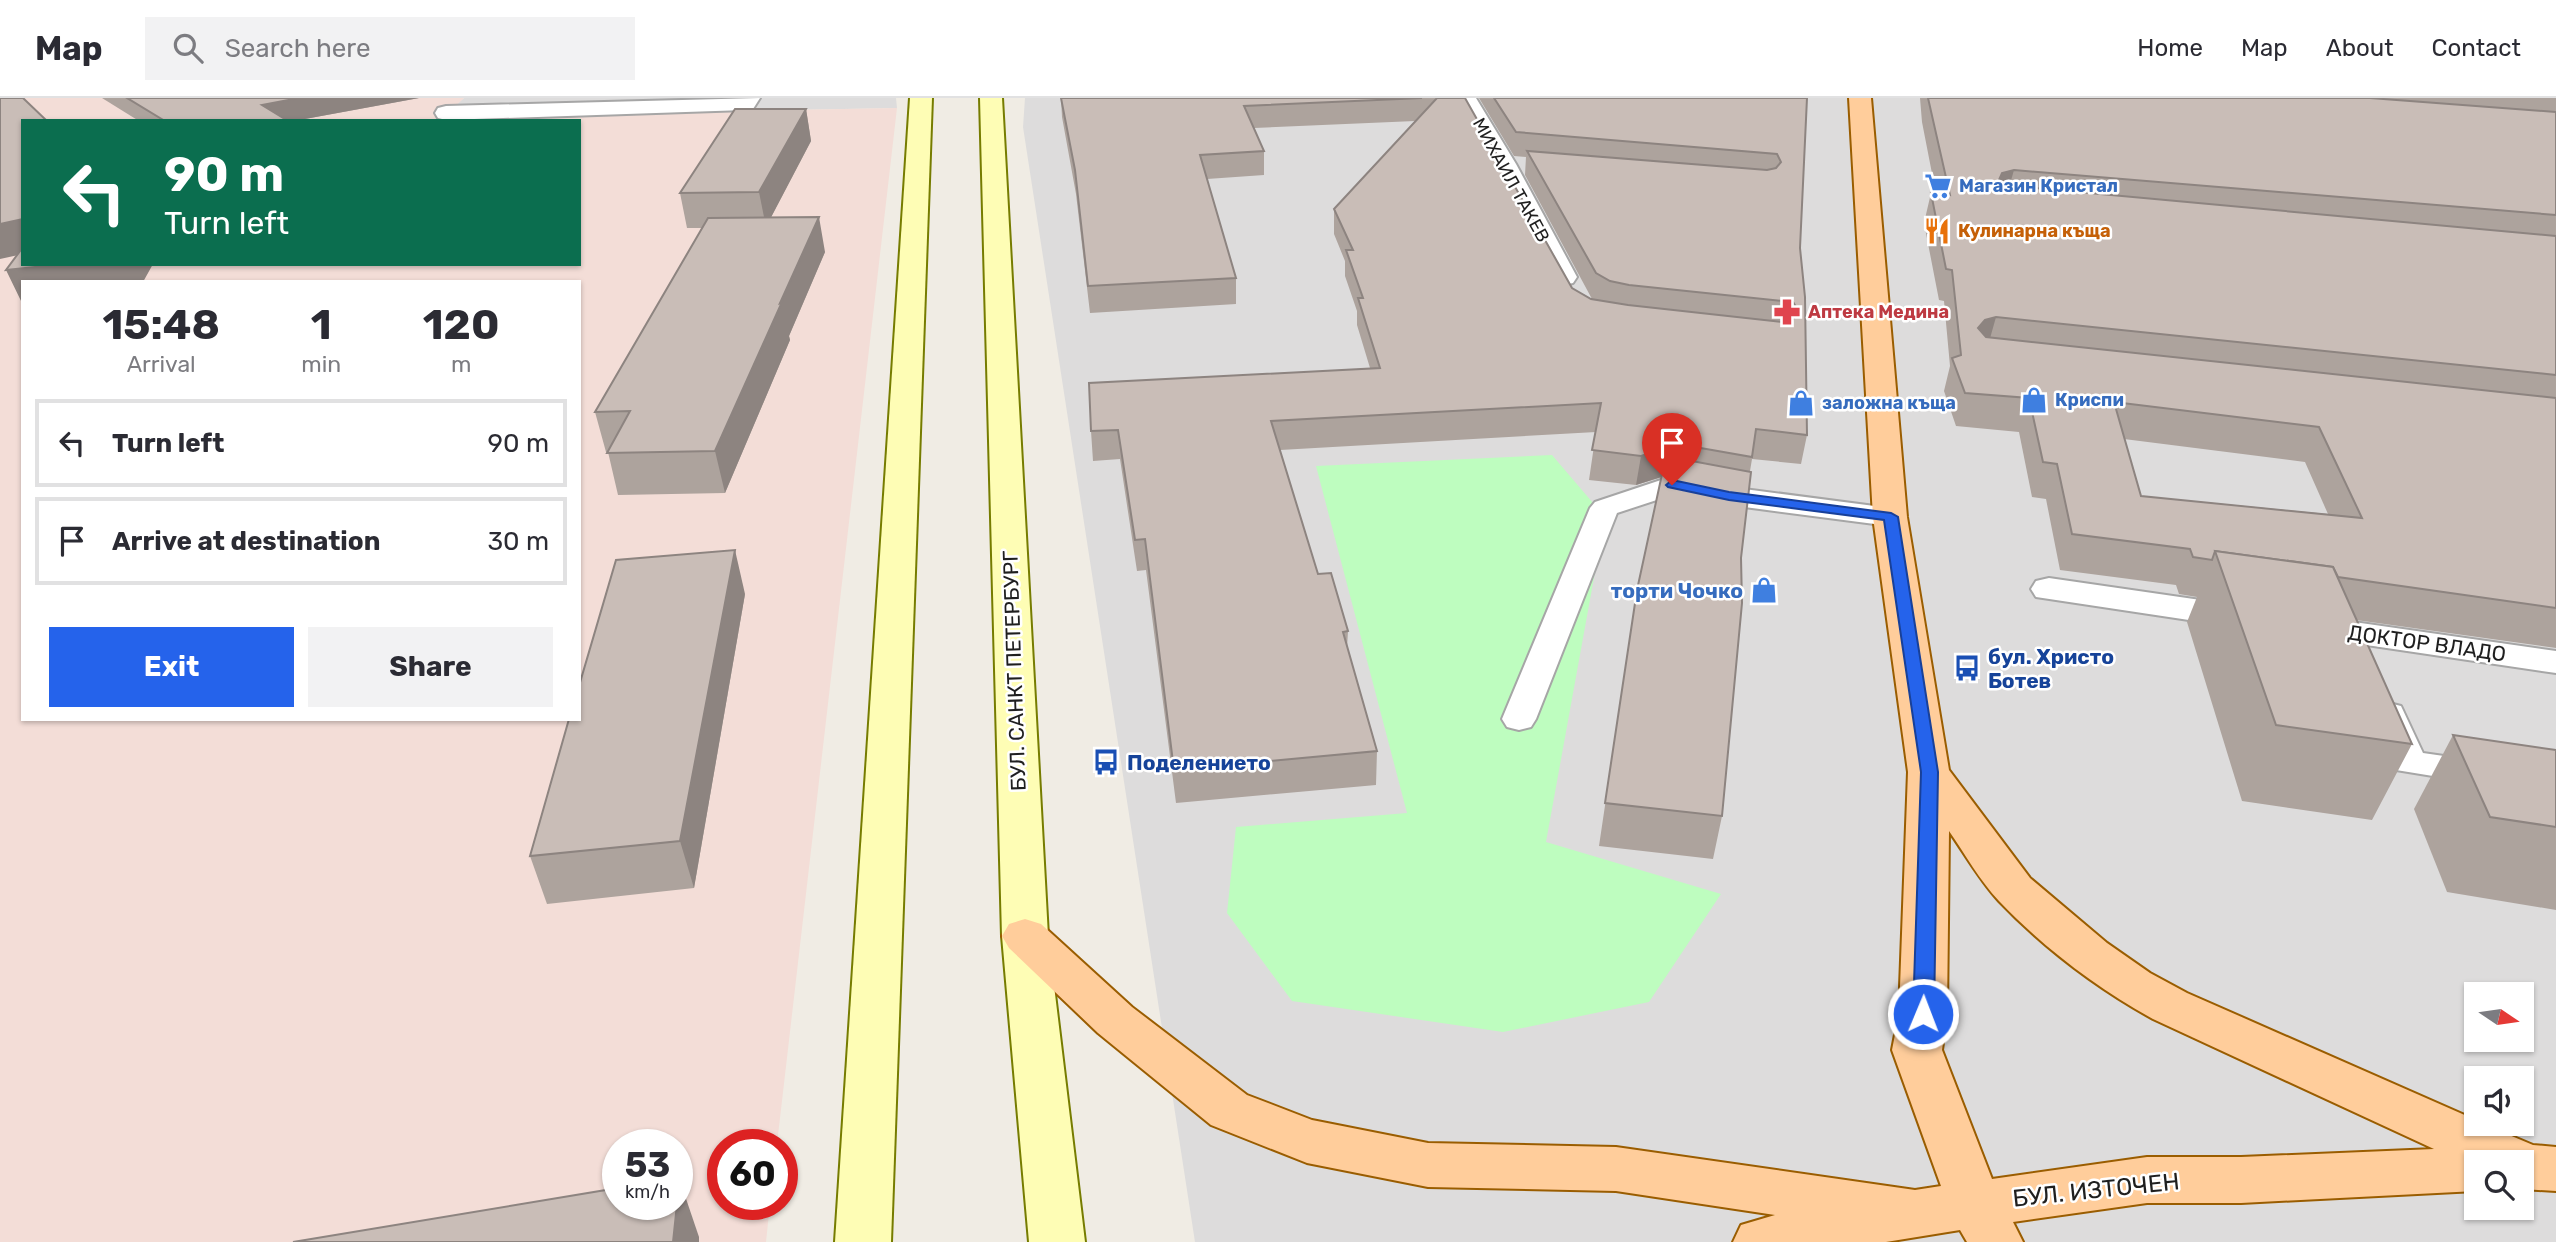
<!DOCTYPE html>
<html lang="en">
<head>
<meta charset="utf-8">
<style>
  :root { --surface:#fff; --page:#f2f2f3; --text:#2b2b33; --muted:#7c7c81; --line:#e1e1e2; --accent:#2563eb }
  body { margin:0; font-family:Rubik,sans-serif; background:var(--page); color:var(--text); height:100vh; display:flex; flex-direction:column; font-size:26px; white-space:nowrap }
  * { box-sizing:border-box; margin:0 }
  p { font-size:23px; color:var(--muted) }
  .icon { flex:none; width:38px; height:38px; fill:none; stroke:currentColor; stroke-width:2; stroke-linecap:round; stroke-linejoin:round }
  .map { position:relative; flex:1; overflow:hidden }
  .side { position:absolute; left:21px; top:182px; width:560px; height:441px; display:flex; flex-direction:column; background:var(--surface); border-radius:0px; box-shadow:0 2px 5px #0004 }
  .side>* { flex:none }
  .hud { position:absolute; left:21px; top:21px; width:560px; height:147px; border-radius:0px; box-shadow:0 2px 5px #0004; background:#0b6e4f; color:#fff; overflow:hidden }
  .needle { width:46px; rotate:103deg }
  .fabs { position:absolute; left:2464px; top:884px; display:grid; gap:14px }
  .fabs a { display:grid; place-items:center; width:70px; height:70px; border-radius:0px; background:var(--surface); box-shadow:0 2px 5px #0004; font-size:35px }
  .speed { position:absolute; left:602px; top:1031px; display:flex; gap:14px; font-size:35px; font-weight:700; text-align:center }
  .speed>* { display:grid; place-content:center; width:91px; height:91px; border-radius:50%; background:var(--surface); box-shadow:0 2px 5px #0004; line-height:1 }
  .speed small { font-size:18px; font-weight:400 }
  .speed .limit { border:10px solid #d22; background:#fff; color:#111 }
  .pin { position:absolute; display:grid; place-items:center; width:60px; height:60px; color:#fff; margin:-72px -30px; border-radius:50% 50% 50% 0; rotate:-45deg; box-shadow:0 0 7px #0007 }
  .pin .icon { rotate:45deg }
  .me { position:absolute; width:77px; margin:-38px; rotate:1deg; stroke-linejoin:round; filter:drop-shadow(0 0 5px #0008) }
  .turn { display:flex; align-items:center; gap:24px; height:147px; padding:0 28px; font-size:32px }
  .turn .icon { width:91px; height:91px; stroke-width:2.5 }
  .turn b { display:block; font-size:49px; line-height:60px }
  .eta { display:flex; justify-content:space-evenly; align-items:center; height:119px; text-align:center }
  .eta b { font-size:42px; font-weight:700; line-height:49px }
  .primary-button { display:flex; gap:14px; margin-top:auto; padding:14px 28px }
  .primary-button a { flex:1; height:80px; border-radius:0px; background:var(--accent); color:#fff; font-size:28px; font-weight:700; line-height:80px; text-align:center }
  .primary-button a+a { background:var(--page); color:var(--text) }
  ul { padding:0; list-style:none }
  li { display:flex; align-items:center; gap:21px; height:88px; margin:0 14px 10px; padding:0 14px; border:4px solid var(--line); border-radius:0px }
  li div { flex:1 }
  li b { display:block; font-size:26px }
  li em { font-style:normal }
  header { display:flex; align-items:center; gap:42px; box-sizing:border-box; height:98px; padding:0 35px; background:var(--surface); border-bottom:2px solid var(--line) }
  header strong { font-size:33px }
  nav { display:flex; gap:38px; margin-inline-start:auto; font-size:24px }
  .search { width:490px; height:63px; background:var(--page); display:flex; align-items:center; gap:18px; box-sizing:border-box; padding:0 24px; border-radius:0px; color:var(--muted); font-size:26px }
  .map>svg:first-child { display:block }
</style>
</head>
<body>
<header>
<strong>Map</strong>
<div class="search"><svg class="icon" aria-label="search" viewBox="0 0 24 24"><circle cx="10" cy="10" r="6"/><path d="M15 15l6 6"/></svg>Search here</div>
<nav><a>Home</a><a>Map</a><a>About</a><a>Contact</a></nav>
</header>
<div class="map">
<svg width="2556" height="1144" viewBox="0 0 2556 1144">
  <rect width="100%" height="100%" fill="#f0ece4"/>
  <!-- residential -->
  <g fill="#dddcdc" fill-rule="evenodd">
    <path d="M464,0H896L897,10L443,18Z"/>
    <path d="M1025,0H2556V1144H1195L1023,29ZM2476,896H2522V942H2476ZM2476,980H2522V1026H2476ZM2476,1064H2522V1110H2476Z"/>
  </g>
  <!-- military -->
  <path fill="#f3ddd7" fill-rule="evenodd" d="M16,0H464L445,18L897,10L777,1046H723V1106H770L766,1144H0V2ZM23,23H579V166H23ZM23,184H579V621H23ZM618,1046H677V1106H618Z"/>
  <!-- park -->
  <path fill="#befdbf" d="M1552,357L1605,419L1546,744L1721,796L1649,904L1503,934L1292,903L1227,815L1236,729L1407,715L1316,368Z"/>
  <g fill="none" stroke-linecap="round" stroke-linejoin="round">
    <!-- service casing -->
    <g stroke="#a6a6a6" stroke-width="4">
      <g id="service">
        <path d="M1673,378L1729,389L1890,410L1900,413L1905,419L1900,425L1890,428L1729,407L1675,396L1617,415L1536,621L1531,629L1519,632L1507,629L1502,621L1590,410L1595,404Z"/>
        <path d="M2389,605L2401,608L2423,655L2556,674V698L2396,672L2372,616L2377,608Z"/>
      </g>
    </g>
    <!-- minor casing -->
    <g stroke="#a6a6a6" stroke-width="4">
      <g id="minor">
        <path d="M760,0L753,11L745,12L446,22L438,20L435,15L438,10L446,8Z"/>
        <path d="M1454,0H1476L1516,66L1577,179L1573,185L1564,187L1555,185L1551,179L1492,66Z"/>
        <path d="M2049,480L2242,508L2255,511L2260,519L2255,527L2242,530L2036,499L2031,491L2036,483Z"/>
        <path d="M2312,518L2556,553V575L2299,537L2293,529L2299,521Z"/>
      </g>
    </g>
    <!-- secondary casing -->
    <g stroke="#767c00" stroke-width="4">
      <g id="secondary">
        <path d="M910,0H932L891,1144H835Z"/>
        <path d="M980,0H1002L1048,838L1085,1144H1029L1002,838Z"/>
      </g>
    </g>
    <!-- primary casing -->
    <g stroke="#9a5d00" stroke-width="4">
      <path id="primary" d="M1849,0H1871L1907,419L1949,672L2030,780L2107,845L2150,875L2187,895L2476,1022V1026H2483L2533,1047L2556,1049V1093L2522,1091V1064H2476V1093L2241,1105H2147L2013,1124L2023,1144H1967L1960,1132L1886,1144H1733L1741,1127L1775,1117L1616,1093L1428,1089L1307,1065L1211,1027L1098,935L1009,850L1002,838L1009,826L1025,821L1041,826L1132,909L1247,997L1312,1022L1428,1045L1616,1049L1915,1092L1941,1088L1892,952L1899,916L1908,674L1873,419ZM1949,733C1965,756 1980,783 1999,803C2044,850 2097,890 2153,921L2434,1051L2241,1059H2147L1992,1081L1942,952L1947,916Z"/>
    </g>
    <!-- service -->
    <use href="#service" fill="#fff" fill-rule="evenodd"/>
    <!-- minor -->
    <use href="#minor" fill="#fff" fill-rule="evenodd"/>
    <!-- secondary -->
    <use href="#secondary" fill="#fefdb5" fill-rule="evenodd"/>
    <!-- primary -->
    <use href="#primary" fill="#ffcd9b" fill-rule="evenodd"/>
  </g>
  <!-- wall -->
  <g fill="#ada39d" fill-rule="evenodd">
    <path d="M102,0H419L294,23H139Z"/>
    <path d="M1061,0H1465L1572,190L1592,201L1525,77L1526,59L1514,58L1479,0H1807L1800,150L1807,337L1801,366L1752,361L1750,373L1741,460L1722,718L1713,761L1599,748L1637,492L1662,379L1636,387L1589,382L1596,334L1280,352L1318,476L1348,533L1347,550L1377,653L1376,687L1176,705L1146,472L1137,473L1120,361L1093,363L1091,333L1370,270L1357,227V213L1345,178V163L1334,136V111L1415,23L1254,30L1264,53V77L1207,81L1236,180V206L1090,215L1076,96L1062,19Z"/>
    <path d="M1920,0H2556V550L2356,522L2412,646L2372,722L2242,703L2187,524L2197,499L2179,496L2176,487L2060,472L2046,401L2032,399L2019,334L1956,328L1944,293L1950,268L1944,203L1939,202L1924,125L1931,95L1936,96L1922,24ZM2124,341L2305,364L2328,416L2141,398Z"/>
    <path d="M806,11L811,43L771,119L825,154L789,238L790,242L725,395L618,397L608,354H606L595,314L702,130H687L680,95Z"/>
    <path d="M745,496L694,790L547,806L530,758Z"/>
    <path d="M2453,637L2556,652V812L2447,794L2414,711Z"/>
  </g>
  <!-- shaded-wall -->
  <g fill="#8d8480">
    <path d="M299,0H419L294,23H267L262,7Z"/>
    <path d="M806,11L811,43L766,129L759,94Z"/>
    <path d="M2014,72L2006,100L1999,82L2002,75Z"/>
    <path d="M819,119L825,154L789,238L790,242L725,395L715,353L780,205Z"/>
    <path d="M23,121V156L0,161V126Z"/>
    <path d="M64,166H153L143,184H23V205H22L6,172Z"/>
    <path d="M1996,219L1987,251L1978,230L1985,222Z"/>
    <path d="M1678,346L1674,375L1636,387L1641,358Z"/>
    <path d="M735,452L745,496L694,790L680,743Z"/>
    <path d="M679,1080L699,1139V1144H673Z"/>
  </g>
  <!-- building -->
  <g fill="#c9bdb7" stroke="#8d8480" stroke-width="2" fill-rule="evenodd">
    <path d="M0,0H23L47,23H23V121L0,126Z"/>
    <path d="M127,0H299L262,7L288,23H165Z"/>
    <path d="M1061,0H1422L1244,8L1264,53L1200,57L1236,180L1088,188L1075,72Z"/>
    <path d="M1437,0H1465L1572,190L1591,201L1628,207L1782,224L1793,221L1799,214L1793,204L1629,187L1610,183L1596,175L1527,53L1767,72L1776,70L1781,64L1777,56L1516,34L1494,0H1807L1800,150L1805,199L1807,337L1756,331L1752,359L1678,346L1641,358L1592,352L1601,305L1271,323L1318,476L1331,475L1348,533L1343,534L1377,653L1174,672L1145,441L1135,442L1118,332L1091,333L1089,285L1380,270L1358,200H1363L1346,152H1353L1334,111Z"/>
    <path d="M1928,0H2370L2556,14V117L2014,72L2002,75L1999,82L2002,87L2556,138V277L1996,219L1985,222L1978,230L1986,239L2556,300V510L2338,479L2333,469L2215,453L2212,462L2193,459L2190,451L2072,436L2057,366L2043,364L2029,300L1965,295L1952,260L1961,257L1952,172L1946,171L1931,95L1950,97ZM2114,304L2319,329L2362,420L2141,398Z"/>
    <path d="M735,11H806L759,94L680,95Z"/>
    <path d="M819,119L780,205L782,204L715,353L607,355L630,313L595,314L708,120Z"/>
    <path d="M23,149V166H64L6,172Z"/>
    <path d="M1681,361L1751,374L1741,460L1742,505L1722,718L1605,705L1637,492L1664,367Z"/>
    <path d="M735,452L680,743L530,758L569,621H579V588L616,462Z"/>
    <path d="M2215,453L2333,469L2412,646L2276,627Z"/>
    <path d="M2453,637L2556,652V729L2490,719Z"/>
    <path d="M679,1080L677,1099V1081Z"/>
    <path d="M618,1090V1106H677L673,1144H293Z"/>
  </g>
  <!-- route -->
  <path fill="#2563eb" stroke="#184099" stroke-width="2" d="M1672,382L1729,394L1891,415L1898,419L1938,674L1934,916L1931,921L1923,924L1916,921L1913,916L1921,674L1884,422L1729,402L1668,389L1666,387Z"/>
  <!-- icons -->
  <defs>
    <g id="supermarket-bare" transform="scale(2.1)"><path d="M-6-5.5h2.5l.6 2H6L4.5 2H-2.5L-4.4-4H-6ZM-1.5 3.2a1.3 1.3 0 1 0 .1 0ZM3 3.2a1.3 1.3 0 1 0 .1 0Z" fill="#3f7fe0" stroke="#fff" stroke-width="2.5" paint-order="stroke"/></g>
    <g id="restaurant-bare" transform="scale(2.1)"><path d="M-5-6h1v4h1v-4h1v4h1v-4h1v5L-1.5 .5V6h-2V.5L-5-1ZM5-6V6H3V1.5H1.5Q1.5-4 5-6Z" fill="#e8710a" stroke="#fff" stroke-width="2.5" paint-order="stroke"/></g>
    <g id="pharmacy-bare" transform="scale(2.1)"><path d="M-2-6h4v4h4v4h-4v4h-4v-4h-4v-4h4Z" fill="#e0444e" stroke="#fff" stroke-width="2.5" paint-order="stroke"/></g>
    <g id="shop-bare" transform="scale(2.1)"><path d="M-5-2.5h2.3a2.7 3.5 0 0 1 5.4 0H5L5.5 6h-11ZM-1.5-2.5h3a1.5 2.3 0 0 0-3 0Z" fill="#3f7fe0" stroke="#fff" stroke-width="2.5" paint-order="stroke"/></g>
    <g id="bus-bare" transform="scale(2.1)"><path d="M-5-6H5V4H4V6H2V4H-2V6H-4V4H-5ZM-3.5-4V0h7V-4ZM-3.5 1.2v1.5H-2V1.2ZM2 1.2v1.5H3.5V1.2Z" fill="#1a4fb4" stroke="#fff" stroke-width="2.5" paint-order="stroke"/></g>
  </defs>
  <g fill-rule="evenodd">
    <use href="#supermarket-bare" x="1938" y="88"/>
    <use href="#restaurant-bare" x="1937" y="133"/>
    <use href="#pharmacy-bare" x="1787" y="214"/>
    <use href="#shop-bare" x="2034" y="302"/>
    <use href="#shop-bare" x="1801" y="305"/>
    <use href="#shop-bare" x="1764" y="492"/>
    <use href="#bus-bare" x="1967" y="570"/>
    <use href="#bus-bare" x="1106" y="664"/>
  </g>
  <g text-anchor="middle" dominant-baseline="central" stroke-width="5" stroke-linejoin="round" paint-order="stroke">
    <!-- far-street labels -->
    <g font-size="18" fill="#1f1f1f" stroke="#fff">
      <text transform="translate(1511 82) rotate(61)">МИХАИЛ ТАКЕВ</text>
    </g>
    <!-- far-shop labels -->
    <g font-size="18" font-weight="bold" fill="#366cbe" stroke="#fff" text-anchor="start">
      <text x="1959" y="88">Магазин Кристал</text>
      <text x="2055" y="302">Криспи</text>
      <text x="1822" y="305">заложна къща</text>
    </g>
    <!-- far-food labels -->
    <g font-size="18" font-weight="bold" fill="#c56008" stroke="#fff" text-anchor="start">
      <text x="1958" y="133">Кулинарна къща</text>
    </g>
    <!-- far-health labels -->
    <g font-size="18" font-weight="bold" fill="#be3a42" stroke="#fff" text-anchor="start">
      <text x="1808" y="214">Аптека Медина</text>
    </g>
    <!-- shop labels -->
    <g font-size="21" font-weight="bold" fill="#366cbe" stroke="#fff" text-anchor="end">
      <text x="1743" y="492">торти Чочко</text>
    </g>
    <!-- street labels -->
    <g font-size="21" fill="#1f1f1f" stroke="#fff">
      <text transform="translate(2427 545) rotate(8)">ДОКТОР ВЛАДО</text>
      <text transform="translate(1014 573) rotate(-92)">БУЛ. САНКТ ПЕТЕРБУРГ</text>
    </g>
    <!-- transit labels -->
    <g font-size="21" font-weight="bold" fill="#164399" stroke="#fff" text-anchor="start">
      <text x="1988" y="558">бул. Христо<tspan x="1988" dy="24">Ботев</tspan></text>
      <text x="1127" y="664">Поделението</text>
    </g>
    <!-- near-street labels -->
    <g font-size="24" fill="#1f1f1f" stroke="#fff">
      <text transform="translate(2096 1092) rotate(-6)">БУЛ. ИЗТОЧЕН</text>
    </g>
  </g>
</svg>
<div class="fabs">
<a><svg class="needle" viewBox="-14 -14 28 28"><path d="M0-13l5 13h-10z" fill="#e53935"/><path d="M0 13l5-13h-10z" fill="#7c7c81"/></svg></a>
<a><svg class="icon" aria-label="sound" viewBox="0 0 24 24"><path d="M4 9h4l5-4v14l-5-4H4zM17 9q2 3 0 6"/></svg></a>
<a><svg class="icon" aria-label="search" viewBox="0 0 24 24"><circle cx="10" cy="10" r="6"/><path d="M15 15l6 6"/></svg></a>
</div>
<div class="speed"><div>53<small>km/h</small></div><div class="limit">60</div></div>
<div class="pin" style="left:1672px;top:387px;background:#d93025"><svg class="icon" aria-label="arrive" viewBox="0 0 24 24"><path d="M6 21V4h12l-3 4 3 4H6"/></svg></div>
<svg class="me" style="left:1923px;top:916px" viewBox="-20 -20 40 40"><circle r="17" fill="#2563eb" stroke="#fff" stroke-width="3"/><path d="M0-11L8 9 0 5-8 9z" fill="#fff"/></svg>
<div class="hud">
<div class="turn"><svg class="icon" aria-label="left" viewBox="0 0 24 24"><path d="M17 20v-9H6M10 6l-5 5 5 5"/></svg><div><b>90 m</b>Turn left</div></div>
</div>
<section class="side">
<div class="eta">
<div><b>15:48</b><p>Arrival</p></div>
<div><b>1</b><p>min</p></div>
<div><b>120</b><p>m</p></div>
</div>
<ul>
<li><svg class="icon" aria-label="left" viewBox="0 0 24 24"><path d="M17 20v-9H6M10 6l-5 5 5 5"/></svg><div><b>Turn left</b></div><em>90 m</em></li>
<li><svg class="icon" aria-label="arrive" viewBox="0 0 24 24"><path d="M6 21V4h12l-3 4 3 4H6"/></svg><div><b>Arrive at destination</b></div><em>30 m</em></li>
</ul>
<div class="primary-button"><a>Exit</a><a>Share</a></div>
</section>
</div>
</body>
</html>
